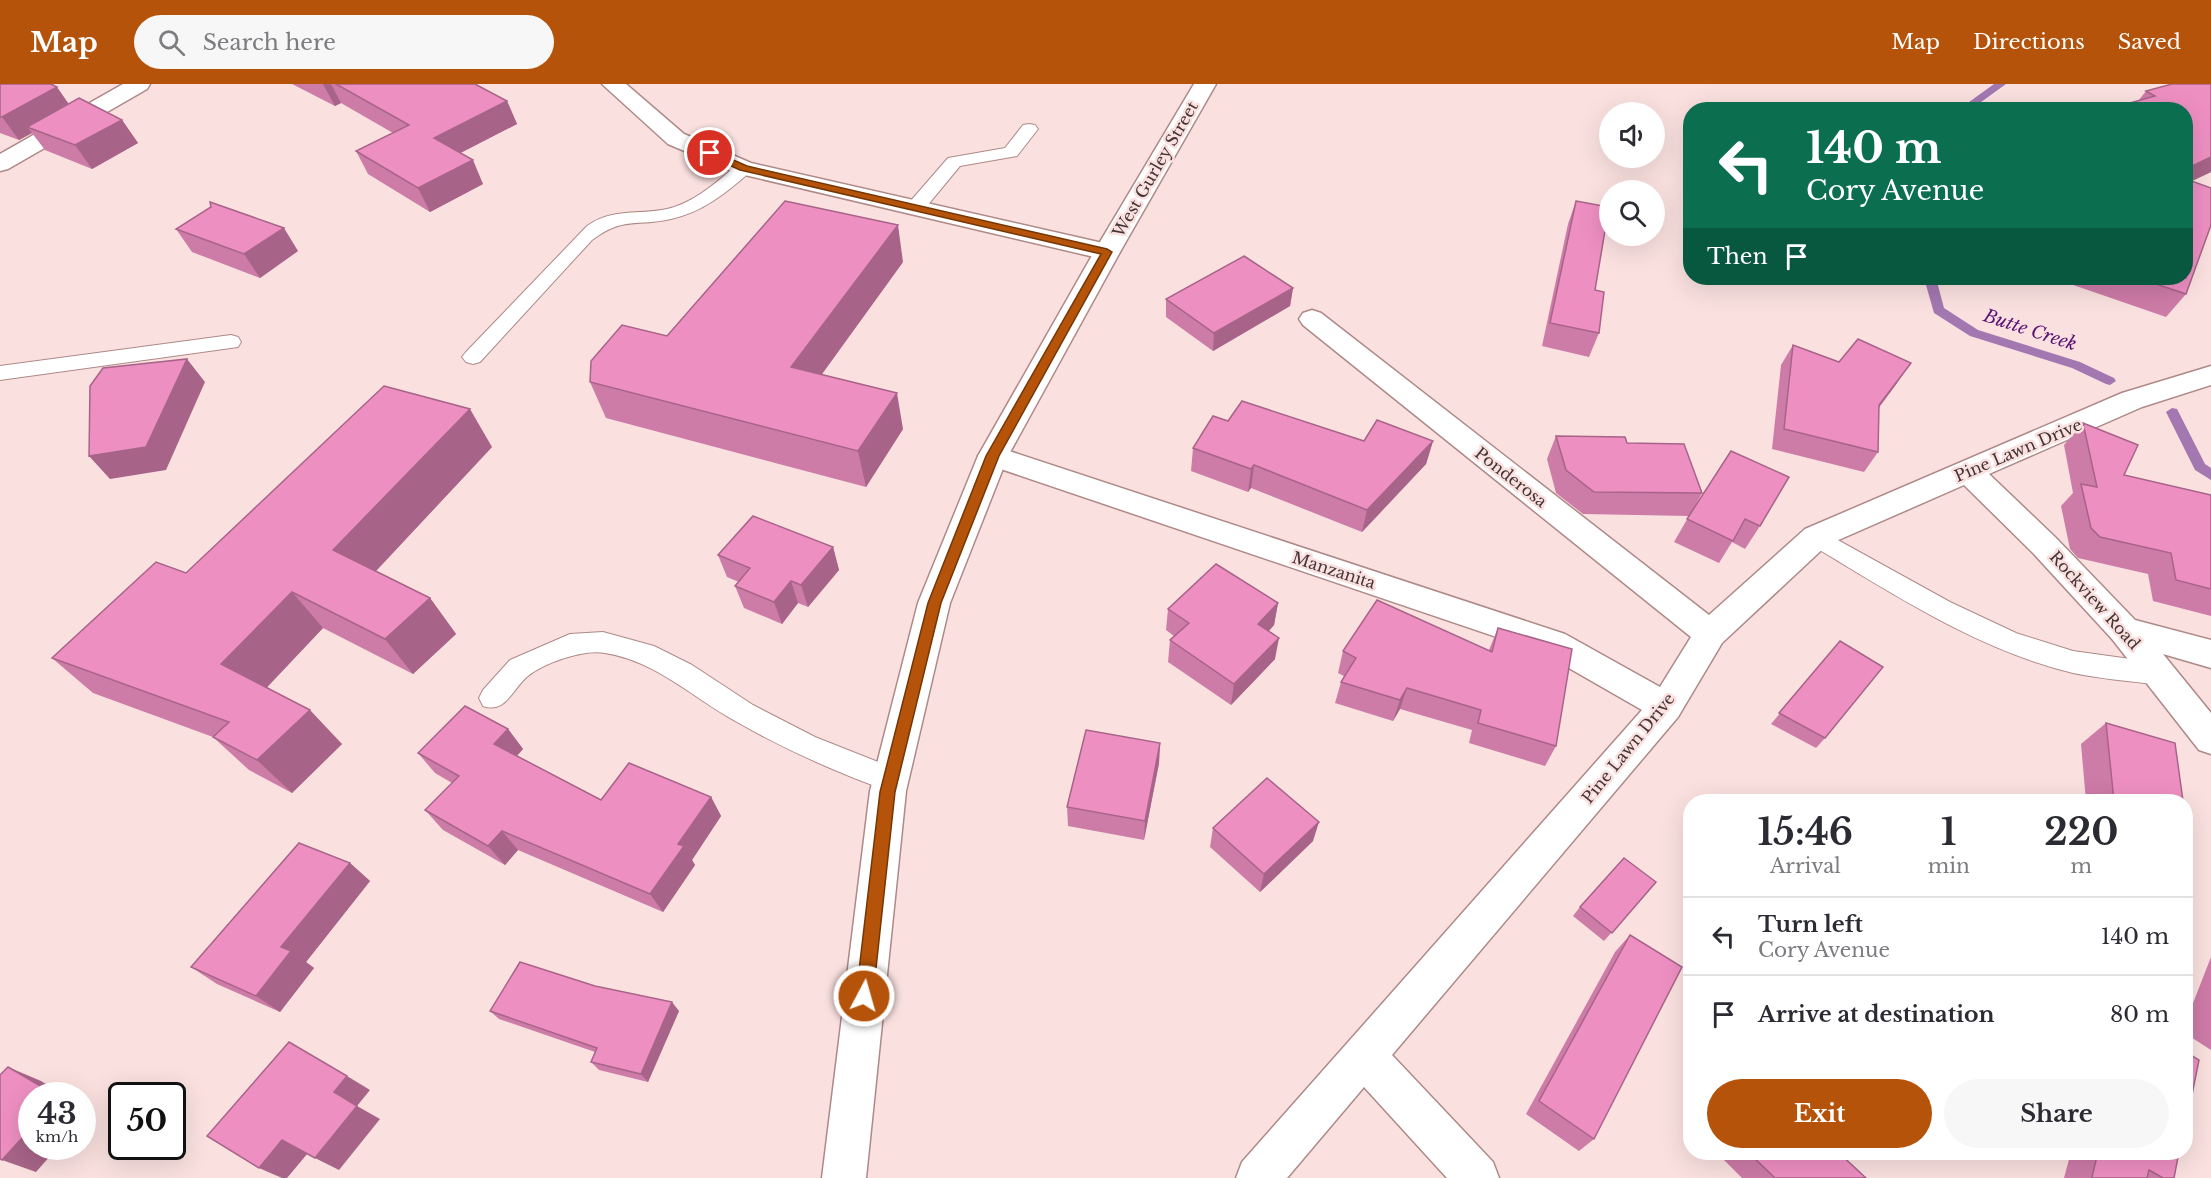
<!DOCTYPE html>
<html lang="en">
<head>
<meta charset="utf-8">
<style>
  :root { --surface:#fff; --page:#f7f7f7; --text:#2b2b33; --muted:#7c7c81; --line:#e1e1e2; --accent:#b45309 }
  body { margin:0; font-family:"Libre Baskerville",serif; background:var(--page); color:var(--text); height:100vh; display:flex; flex-direction:column; font-size:22px; white-space:nowrap }
  * { box-sizing:border-box; margin:0 }
  p { font-size:20px; color:var(--muted) }
  .icon { flex:none; width:33px; height:33px; fill:none; stroke:currentColor; stroke-width:2; stroke-linecap:round; stroke-linejoin:round }
  .map { position:relative; flex:1; overflow:hidden }
  .drawer { position:absolute; left:1683px; top:710px; width:510px; height:366px; display:flex; flex-direction:column; background:var(--surface); border-radius:24px; box-shadow:0 6px 24px #0002 }
  .drawer>* { flex:none }
  .hud { position:absolute; left:1683px; top:18px; width:510px; height:183px; border-radius:24px; box-shadow:0 6px 24px #0002; background:#0b6e4f; color:#fff; overflow:hidden }
  .buttons { position:absolute; left:1599px; top:18px; display:grid; gap:12px }
  .buttons a { display:grid; place-items:center; width:66px; height:66px; border-radius:50%; background:var(--surface); box-shadow:0 6px 24px #0002; font-size:30px }
  .speed { position:absolute; left:18px; top:998px; display:flex; gap:12px; font-size:30px; font-weight:700; text-align:center }
  .speed>* { display:grid; place-content:center; width:78px; height:78px; border-radius:50%; background:var(--surface); box-shadow:0 6px 24px #0002; line-height:1 }
  .speed small { font-size:15px; font-weight:400 }
  .speed .limit { border:3px solid #111; border-radius:9px; background:#fff; color:#111 }
  .pin { position:absolute; display:grid; place-items:center; width:51px; height:51px; color:#fff; margin:-26px; border:3px solid #fff; border-radius:50%; box-shadow:0 2px 6px #0007 }
  .me { position:absolute; width:66px; margin:-33px; rotate:6deg; stroke-linejoin:round; filter:drop-shadow(0 0 4px #0008) }
  .turn { display:flex; align-items:center; gap:21px; height:126px; padding:0 24px; font-size:27px }
  .turn .icon { width:78px; height:78px; stroke-width:2.5 }
  .turn b { display:block; font-size:42px; line-height:51px }
  .then { display:flex; align-items:center; height:57px; padding:0 24px; background:#0003; gap:12px; font-size:22px }
  .eta { display:flex; justify-content:space-evenly; align-items:center; height:102px; text-align:center }
  .eta b { font-size:36px; font-weight:800; line-height:42px }
  .primary-button { display:flex; gap:12px; margin-top:auto; padding:12px 24px }
  .primary-button a { flex:1; height:69px; border-radius:36px; background:var(--accent); color:#fff; font-size:24px; font-weight:800; line-height:69px; text-align:center }
  .primary-button a+a { background:var(--page); color:var(--text) }
  ul { padding:0; list-style:none }
  li { display:flex; align-items:center; gap:18px; height:78px; padding:0 24px; border-top:2px solid var(--line) }
  li div { flex:1 }
  li b { display:block; font-size:22px }
  li em { font-style:normal }
  header { display:flex; align-items:center; gap:36px; box-sizing:border-box; height:84px; padding:0 30px; background:var(--accent); color:#fff }
  header strong { font-size:28px }
  nav { display:flex; gap:33px; margin-inline-start:auto; font-size:21px }
  .search { width:420px; height:54px; background:var(--page); display:flex; align-items:center; gap:15px; box-sizing:border-box; padding:0 21px; border-radius:33px; color:var(--muted); font-size:22px }
  .map>svg:first-child { display:block }
</style>
</head>
<body>
<header>
<strong>Map</strong>
<div class="search"><svg class="icon" aria-label="search" viewBox="0 0 24 24"><circle cx="10" cy="10" r="6"/><path d="M15 15l6 6"/></svg>Search here</div>
<nav><a>Map</a><a>Directions</a><a>Saved</a></nav>
</header>
<div class="map">
<svg width="2211" height="1094" viewBox="0 0 2211 1094">
  <rect width="100%" height="100%" fill="#fae1e0"/>
  <g fill="none" stroke-linecap="round" stroke-linejoin="round">
    <!-- stream -->
    <g fill="#a378b1" fill-rule="evenodd">
      <path d="M1994,0H2006L1970,26H1958Z"/>
      <path d="M1924,194H1936L1944,224L1978,246L2080,278L2114,294L2116,297L2110,301L2106,300L2072,284L1970,252L1934,229Z"/>
      <path d="M2172,324L2177,325L2205,380L2211,384V396L2195,386L2166,328Z"/>
    </g>
    <!-- lane casing -->
    <g stroke="#ae8988" stroke-width="2">
      <g id="lane">
        <path d="M1029,40L1035,41L1038,45L1017,72L960,82L922,128H908L906,124L908,120L948,74L1005,64L1023,41Z"/>
        <path d="M744,79L750,80L753,84L750,88C726,109 703,128 671,135C636,143 624,132 592,156L480,278L473,280L466,278L462,273L466,268L587,142C612,124 639,131 667,125C694,119 717,98 738,80Z"/>
        <path d="M231,251L238,253L241,258L238,263L0,296V282Z"/>
        <path d="M1816,444L1950,518L2016,549L2073,567L2159,579L2168,582L2172,590L2168,598L2159,601C2131,597 2101,595 2073,589C1977,566 1892,509 1808,459L1804,453L1808,447Z"/>
        <path d="M603,548L654,562L692,581L753,621L815,653L901,687L905,696L901,705L891,708C838,689 786,666 737,638C693,614 656,577 605,569C584,565 544,579 528,592C512,605 506,630 483,622L479,614L483,606L510,576L570,550Z"/>
      </g>
    </g>
    <!-- street casing -->
    <g stroke="#ae8988" stroke-width="3">
      <g id="street">
        <path d="M123,0H150L147,5L8,85L0,87V70Z"/>
        <path d="M602,0H626L684,50L751,79L1107,160L1116,163L1120,168L1116,173L1107,176L736,89L668,60Z"/>
        <path d="M1312,226L1321,229L1709,531L1805,445L2122,309L2211,282V301L2142,323L1989,390L2055,453L2135,536L2211,556V584L2163,570L2211,629V670L2199,666L2112,555L2033,469L1964,401L1827,461L1722,559L1678,633L1392,971L1493,1078L1499,1094H1447L1364,1003L1287,1094H1236L1242,1078L1642,626L1541,568L983,379L978,372L983,365L993,362L1003,365L1565,550L1660,603L1691,553L1303,241L1299,235L1303,229Z"/>
      </g>
    </g>
    <!-- secondary casing -->
    <g stroke="#ae8988" stroke-width="3">
      <path id="secondary" d="M1194,0H1216L1120,168L1008,372L950,519L906,707L866,1094H822L870,707L918,519L978,372L1094,168Z"/>
    </g>
    <!-- lane -->
    <use href="#lane" fill="#fff" fill-rule="evenodd"/>
    <!-- street -->
    <use href="#street" fill="#fff" fill-rule="evenodd"/>
    <!-- secondary -->
    <use href="#secondary" fill="#fff" fill-rule="evenodd"/>
  </g>
  <!-- wall -->
  <g fill="#cd7ba7">
    <path d="M0,0L122,36L138,59L92,85L45,66L32,49L19,56L0,49Z"/>
    <path d="M292,0H475L507,17L517,40L460,69L483,100L430,128L368,90L356,67L393,49L341,19L335,22Z"/>
    <path d="M2211,0V88L2191,97L2186,210L2166,233L2053,194H2186V26L2139,16L2146,7Z"/>
    <path d="M1576,117L1595,206L1599,249L1589,273L1542,262L1568,140Z"/>
    <path d="M211,123L298,167L260,194L192,168L176,145Z"/>
    <path d="M903,178L822,290L903,345L866,403L606,334L590,298L667,252Z"/>
    <path d="M1293,204L1290,222L1213,267L1166,233V215Z"/>
    <path d="M1793,261L1839,278L1897,299L1879,323L1878,368L1864,388L1772,365L1781,281Z"/>
    <path d="M1228,337L1364,357H1433L1426,380L1362,448L1251,404L1248,408L1191,387L1193,364Z"/>
    <path d="M2083,339L2124,391L2211,411V532L2153,517L2148,490L2078,474L2070,465L2061,422L2073,409L2064,361Z"/>
    <path d="M1556,352L1627,359L1702,409L1693,426L1731,367L1760,442L1745,465L1732,458L1719,479L1674,458L1689,432L1583,430L1556,409L1547,375Z"/>
    <path d="M492,363L376,487L430,514L456,550L413,590L323,544L267,603L342,660L292,709L249,686L213,653L93,609L52,574L186,489Z"/>
    <path d="M833,463L839,486L808,523L798,519L782,540L744,524L735,502L739,498L727,493L718,471Z"/>
    <path d="M1278,519L1274,541L1269,547L1275,575L1231,621L1168,578L1170,556L1174,552L1166,546L1168,525Z"/>
    <path d="M1498,544L1556,662L1545,682L1469,659L1472,646L1400,625L1393,637L1335,619L1341,598L1344,592L1338,589L1343,567L1489,566Z"/>
    <path d="M1840,557L1825,654L1816,664L1771,640Z"/>
    <path d="M2106,639L2183,717H2086L2081,660Z"/>
    <path d="M508,645L523,665L517,672L601,716L711,713L721,732L692,776L695,781L663,828L518,766L505,781L443,746L425,726L452,699L435,689L418,669Z"/>
    <path d="M1160,659L1159,679L1144,756L1068,742L1067,723Z"/>
    <path d="M1213,744L1313,757L1260,808L1210,763Z"/>
    <path d="M350,779L370,797L306,878L314,884L280,928L217,900L191,883Z"/>
    <path d="M1656,798L1604,857L1573,832L1580,823Z"/>
    <path d="M1630,851L1594,1055L1579,1067L1526,1030L1615,868Z"/>
    <path d="M2211,873V966L2186,950V937Z"/>
    <path d="M595,902L679,927L648,998L599,986L591,978L595,968L499,935L490,927Z"/>
    <path d="M1690,1027V1042L1683,1035Z"/>
    <path d="M1716,1068H1838L1866,1094H1742Z"/>
    <path d="M2071,1068H2179L2174,1094H2064Z"/>
  </g>
  <!-- shaded-wall -->
  <g fill="#a76488">
    <path d="M323,0H331L341,19L335,22Z"/>
    <path d="M57,3L73,26L27,43L32,49L19,56L2,33Z"/>
    <path d="M507,17L517,40L445,77L434,54Z"/>
    <path d="M122,36L138,59L92,85L75,61Z"/>
    <path d="M2211,73V88L2186,100V85Z"/>
    <path d="M473,76L483,100L430,128L418,104Z"/>
    <path d="M898,141L903,178L801,319L791,283Z"/>
    <path d="M284,144L298,167L260,194L244,170Z"/>
    <path d="M1293,204L1290,222L1213,267L1214,249Z"/>
    <path d="M187,275L205,298L166,386L110,395L89,372Z"/>
    <path d="M1911,279L1897,299L1866,341L1879,321Z"/>
    <path d="M897,309L903,345L866,403L858,367Z"/>
    <path d="M470,325L492,363L361,503L333,466Z"/>
    <path d="M1433,357L1426,380L1362,448L1367,426Z"/>
    <path d="M1254,381L1251,404L1248,408L1251,385Z"/>
    <path d="M833,463L839,486L808,523L801,501Z"/>
    <path d="M791,497L798,519L782,540L774,518Z"/>
    <path d="M292,508L323,544L256,615L221,580Z"/>
    <path d="M430,514L456,550L413,590L385,555Z"/>
    <path d="M1278,519L1274,541L1255,562L1258,540Z"/>
    <path d="M1279,554L1275,575L1231,621L1234,600Z"/>
    <path d="M1407,604L1400,625L1393,637L1400,616Z"/>
    <path d="M310,626L342,660L292,709L257,676Z"/>
    <path d="M508,645L523,665L509,680L494,660Z"/>
    <path d="M1160,659L1159,679L1144,756L1145,737Z"/>
    <path d="M711,713L721,732L692,776L695,781L663,828L650,810L678,760Z"/>
    <path d="M1319,738L1313,757L1260,808L1264,790Z"/>
    <path d="M502,747L518,766L505,781L488,762Z"/>
    <path d="M350,779L370,797L306,878L314,884L280,928L256,912L281,863Z"/>
    <path d="M672,918L679,927L648,998L641,990Z"/>
    <path d="M8,983L41,997L64,1011H56Z"/>
    <path d="M347,992L370,1006L357,1022L334,1008Z"/>
    <path d="M82,1022L91,1026L82,1036Z"/>
    <path d="M357,1022L380,1035L339,1086L315,1074Z"/>
    <path d="M32,1043V1062H59L36,1088L2,1076Z"/>
    <path d="M282,1056L308,1069L287,1094H282L259,1084Z"/>
  </g>
  <!-- building -->
  <g fill="#ee8fc2" stroke="#a76488" stroke-width="1.5">
    <path d="M0,0H51L57,3L2,33H0Z"/>
    <path d="M336,0H475L507,17L434,54L473,76L418,104L356,67L409,41Z"/>
    <path d="M2172,0H2211V73L2186,85V26H2105L2155,12L2146,7Z"/>
    <path d="M79,14L122,36L75,61L27,43Z"/>
    <path d="M2186,95L2211,104V141L2186,210L2138,194H2186Z"/>
    <path d="M785,117L898,141L791,283L897,309L858,367L590,298L591,277L622,241L667,252Z"/>
    <path d="M1576,117L1609,123L1595,206L1604,208L1599,249L1550,239Z"/>
    <path d="M210,118L284,144L244,170L176,145L211,123Z"/>
    <path d="M1244,172L1293,204L1214,249L1166,215Z"/>
    <path d="M1858,255L1911,279L1879,321L1878,368L1784,345L1793,261L1839,278Z"/>
    <path d="M187,275L146,363L89,372L90,302L103,284Z"/>
    <path d="M384,302L470,325L333,466L430,514L385,555L292,508L221,580L310,626L257,676L213,653L229,638L52,574L156,478L186,489Z"/>
    <path d="M1242,317L1364,357L1377,336L1433,357L1367,426L1254,381L1251,385L1193,364L1213,332L1228,337Z"/>
    <path d="M2083,339L2138,361L2124,391L2211,411V505L2176,496L2171,469L2100,453L2091,444L2081,400L2097,403Z"/>
    <path d="M1556,352L1625,353L1627,359L1684,360L1702,409L1594,408L1566,386Z"/>
    <path d="M1731,367L1789,393L1760,442L1745,435L1733,457L1687,435Z"/>
    <path d="M753,432L833,463L801,501L791,497L774,518L735,502L750,484L718,471Z"/>
    <path d="M1216,480L1278,519L1258,540L1279,554L1234,600L1170,556L1189,539L1168,525Z"/>
    <path d="M1377,516L1492,568L1498,544L1572,565L1556,662L1478,639L1481,626L1407,604L1400,616L1341,598L1356,574L1343,567Z"/>
    <path d="M1840,557L1883,583L1825,654L1779,629Z"/>
    <path d="M465,622L508,645L494,660L601,716L629,679L711,713L678,760L684,762L650,810L502,747L488,762L425,726L459,692L418,669Z"/>
    <path d="M2106,639L2175,659L2183,717H2114Z"/>
    <path d="M1086,646L1160,659L1145,737L1067,723Z"/>
    <path d="M1267,694L1319,738L1264,790L1213,744Z"/>
    <path d="M299,759L350,779L281,863L291,867L256,912L191,883Z"/>
    <path d="M1624,774L1656,798L1612,849L1580,823Z"/>
    <path d="M1630,851L1682,883L1594,1055L1539,1017Z"/>
    <path d="M520,878L595,902L672,918L641,990L591,978L597,964L490,927Z"/>
    <path d="M289,958L347,992L334,1008L357,1022L315,1074L282,1056L259,1084L207,1052Z"/>
    <path d="M2186,968L2199,976L2186,1040Z"/>
    <path d="M8,983L56,1011H32V1043L2,1076L0,1075V991Z"/>
    <path d="M1748,1068H1838L1866,1094H1775Z"/>
    <path d="M2098,1068H2179L2174,1094H2163L2149,1086L2147,1094H2093L2092,1093Z"/>
  </g>
  <!-- route -->
  <path fill="#b45309" stroke="#753606" stroke-width="1.5" d="M707,67H713L747,82L1107,165L1112,168L999,372L941,519L895,708L873,912L870,918L864,920L859,918L856,912L880,708L928,519L986,372L1101,170L740,86L707,71Z"/>
  <g text-anchor="middle" dominant-baseline="central" stroke-width="5" stroke-linejoin="round" paint-order="stroke">
    <!-- street labels -->
    <g font-size="16" fill="#443534" stroke="#fae1e0">
      <text transform="translate(1155 85) rotate(-60)">West Gurley Street</text>
      <text transform="translate(2018 366) rotate(-23)">Pine Lawn Drive</text>
      <text transform="translate(1511 393) rotate(38)">Ponderosa</text>
      <text transform="translate(1334 486) rotate(18)">Manzanita</text>
      <text transform="translate(2095 516) rotate(48)">Rockview Road</text>
      <text transform="translate(1628 664) rotate(-51)">Pine Lawn Drive</text>
    </g>
    <!-- water labels -->
    <g font-size="18" font-style="italic" fill="#5a1175" stroke="#fae1e0">
      <text transform="translate(2030 246) rotate(18)">Butte Creek</text>
    </g>
  </g>
</svg>
<div class="buttons">
<a><svg class="icon" aria-label="sound" viewBox="0 0 24 24"><path d="M4 9h4l5-4v14l-5-4H4zM17 9q2 3 0 6"/></svg></a>
<a><svg class="icon" aria-label="search" viewBox="0 0 24 24"><circle cx="10" cy="10" r="6"/><path d="M15 15l6 6"/></svg></a>
</div>
<div class="speed"><div>43<small>km/h</small></div><div class="limit">50</div></div>
<div class="pin" style="left:710px;top:69px;background:#d93025"><svg class="icon" aria-label="arrive" viewBox="0 0 24 24"><path d="M6 21V4h12l-3 4 3 4H6"/></svg></div>
<svg class="me" style="left:864px;top:912px" viewBox="-20 -20 40 40"><circle r="17" fill="#b45309" stroke="#fff" stroke-width="3"/><path d="M0-11L8 9 0 5-8 9z" fill="#fff"/></svg>
<div class="hud">
<div class="turn"><svg class="icon" aria-label="left" viewBox="0 0 24 24"><path d="M17 20v-9H6M10 6l-5 5 5 5"/></svg><div><b>140 m</b>Cory Avenue</div></div>
<div class="then">Then<svg class="icon" aria-label="arrive" viewBox="0 0 24 24"><path d="M6 21V4h12l-3 4 3 4H6"/></svg></div>
</div>
<section class="drawer">
<div class="eta">
<div><b>15:46</b><p>Arrival</p></div>
<div><b>1</b><p>min</p></div>
<div><b>220</b><p>m</p></div>
</div>
<ul>
<li><svg class="icon" aria-label="left" viewBox="0 0 24 24"><path d="M17 20v-9H6M10 6l-5 5 5 5"/></svg><div><b>Turn left</b><p>Cory Avenue</p></div><em>140 m</em></li>
<li><svg class="icon" aria-label="arrive" viewBox="0 0 24 24"><path d="M6 21V4h12l-3 4 3 4H6"/></svg><div><b>Arrive at destination</b></div><em>80 m</em></li>
</ul>
<div class="primary-button"><a>Exit</a><a>Share</a></div>
</section>
</div>
</body>
</html>
